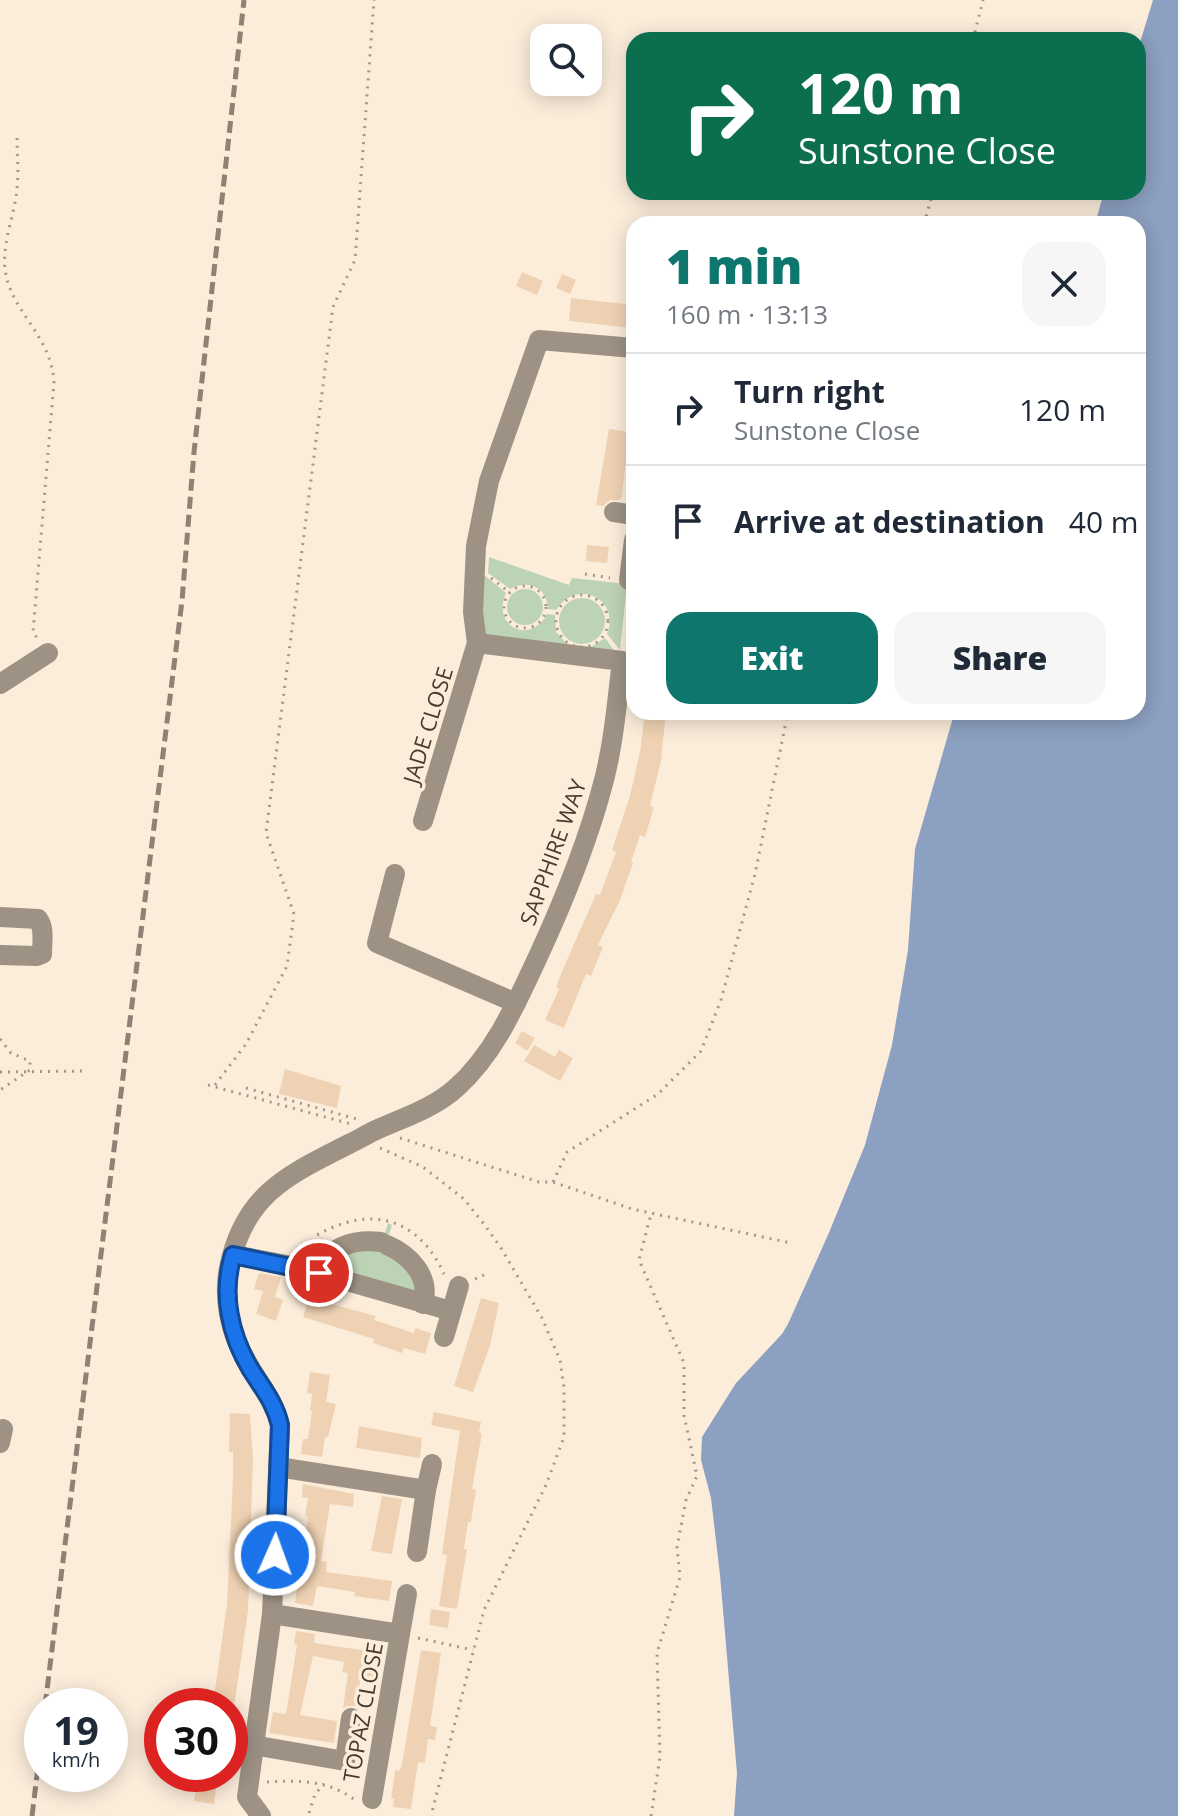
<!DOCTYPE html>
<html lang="en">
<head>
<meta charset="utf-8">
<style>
  :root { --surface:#fff; --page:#f6f6f7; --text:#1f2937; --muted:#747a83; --line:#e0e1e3; --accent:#0f766e }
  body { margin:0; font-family:"Open Sans",sans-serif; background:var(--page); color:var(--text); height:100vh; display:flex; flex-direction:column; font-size:30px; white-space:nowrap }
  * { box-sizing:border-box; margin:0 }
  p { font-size:26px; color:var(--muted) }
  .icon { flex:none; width:44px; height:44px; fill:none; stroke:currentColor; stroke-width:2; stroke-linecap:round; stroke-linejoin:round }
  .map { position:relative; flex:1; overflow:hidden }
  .side { position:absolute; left:626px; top:216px; width:520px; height:504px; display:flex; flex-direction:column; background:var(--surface); border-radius:24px; box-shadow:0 4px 20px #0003 }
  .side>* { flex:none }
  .top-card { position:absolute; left:626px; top:32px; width:520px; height:168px; border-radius:24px; box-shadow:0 4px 20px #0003; background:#0b6e4f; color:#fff; overflow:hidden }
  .fabs { position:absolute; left:530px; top:24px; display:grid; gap:16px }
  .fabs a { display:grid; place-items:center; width:72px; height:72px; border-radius:16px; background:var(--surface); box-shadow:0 4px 20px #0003; font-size:40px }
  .speed { position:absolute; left:24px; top:1688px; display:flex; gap:16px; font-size:40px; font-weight:700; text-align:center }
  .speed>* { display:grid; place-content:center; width:104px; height:104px; border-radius:50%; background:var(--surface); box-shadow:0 4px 20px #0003; line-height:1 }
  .speed small { font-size:20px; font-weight:400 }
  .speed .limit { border:12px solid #d22; background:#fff; color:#111 }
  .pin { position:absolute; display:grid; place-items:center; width:68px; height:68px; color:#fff; margin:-34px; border:4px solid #fff; border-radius:50%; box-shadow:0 2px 8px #0007 }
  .me { position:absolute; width:88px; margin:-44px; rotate:2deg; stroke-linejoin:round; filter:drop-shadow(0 0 6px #0008) }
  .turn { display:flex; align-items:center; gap:28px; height:168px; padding:0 40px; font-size:36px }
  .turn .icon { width:104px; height:104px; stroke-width:2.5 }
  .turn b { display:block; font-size:56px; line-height:68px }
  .round { display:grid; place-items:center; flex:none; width:84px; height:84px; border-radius:24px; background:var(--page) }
  .head { display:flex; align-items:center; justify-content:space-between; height:136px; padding:0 40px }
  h1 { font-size:48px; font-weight:800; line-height:60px; color:var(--accent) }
  .button { display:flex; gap:16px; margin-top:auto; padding:16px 40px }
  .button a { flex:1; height:92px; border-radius:24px; background:var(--accent); color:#fff; font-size:32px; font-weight:800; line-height:92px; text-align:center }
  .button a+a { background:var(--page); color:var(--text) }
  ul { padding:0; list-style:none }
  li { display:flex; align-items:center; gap:24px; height:112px; padding:0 40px; border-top:2px solid var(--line) }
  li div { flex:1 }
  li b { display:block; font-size:30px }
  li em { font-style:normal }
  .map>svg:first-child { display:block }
</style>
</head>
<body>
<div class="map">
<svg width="1178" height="1816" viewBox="0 0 1178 1816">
  <rect width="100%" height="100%" fill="#fceddb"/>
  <!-- green -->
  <g fill="#bdd3b6">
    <path d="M489,557L569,585L572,578L627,584L620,650L607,634C621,598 576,578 556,610L548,609C547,587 528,579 510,589L488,573Z"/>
    <path d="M483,574L506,593C491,626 530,646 547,614L555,615L556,632L570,647L589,648L605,638L618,656L486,640L481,624Z"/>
    <circle cx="525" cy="607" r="18"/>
    <circle cx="582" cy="621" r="23"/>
    <path d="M388,1223L392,1225L384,1251L403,1262L418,1292L330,1265L347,1252L380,1249Z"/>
  </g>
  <!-- water -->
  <path fill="#8ca0c1" d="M1153,0H1178V1816H734L737,1773L720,1575L711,1498L701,1460L702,1437L736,1383L782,1334L788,1324L828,1235L865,1145L892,1045L908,950L915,849L952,721L955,712H1138V224H1095L1104,192H1138V49Z"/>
  <!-- building -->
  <g fill="#efd2b3">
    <path d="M522,272L543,281L537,295L516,286Z"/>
    <path d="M562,274L576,280L570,294L556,288Z"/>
    <path d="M571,298L634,305L632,328L569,321Z"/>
    <path d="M609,429L629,432L622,496L620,500H610L603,506L596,505Z"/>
    <path d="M587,545L609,547L607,563L586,561Z"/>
    <path d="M645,712H666L661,761L650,806L654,807L645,837L640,835L631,862L633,863L620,900L598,945L603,947L591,976L586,974L564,1028L545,1020L559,989L556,988L560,976L596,894L600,895L616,852L612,850L630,796L640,752Z"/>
    <path d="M522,1031L535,1038L527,1051L515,1043Z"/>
    <path d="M534,1045L555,1057L559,1050L573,1058L560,1081L524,1061Z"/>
    <path d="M285,1069L341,1086L337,1108L279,1094Z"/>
    <path d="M259,1273L281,1277L275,1297L283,1300L276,1321L256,1314L263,1291L254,1289Z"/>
    <path d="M309,1298L376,1316L374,1320L414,1333L415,1328L431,1333L425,1354L404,1348L402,1353L373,1343L374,1339L303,1317Z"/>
    <path d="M481,1298L499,1303L490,1346L473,1392L454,1386Z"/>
    <path d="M310,1372L330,1375L326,1402L336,1404L328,1437H325L322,1457L301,1454L303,1439H308L312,1411H310L312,1394L307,1393Z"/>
    <path d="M434,1412L481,1422L479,1433H482L472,1489L476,1490L471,1522H468L464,1549H467L457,1609L439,1606L447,1555L442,1554L460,1431L431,1425Z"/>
    <path d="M230,1413L250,1414L253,1459L248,1611L234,1707L213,1704L227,1604L233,1479V1452H229Z"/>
    <path d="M359,1426L422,1438L420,1458L356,1448Z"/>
    <path d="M303,1484L354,1494L353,1507L330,1504L321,1561L327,1562L326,1572L392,1581L389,1601L354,1596L355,1592L317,1586L313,1606L295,1603L298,1582H301L306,1553H303L308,1517L305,1516L308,1498L302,1497Z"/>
    <path d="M382,1496L402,1499L392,1554L371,1551Z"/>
    <path d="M431,1609L450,1612L448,1628L429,1625Z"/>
    <path d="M296,1631L315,1634L314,1643L375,1652V1657L380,1658L377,1677L361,1675L356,1706H347L343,1708L348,1673L342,1672L344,1662L313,1656L300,1715L337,1721L334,1743L269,1733L273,1712L286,1714L297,1645L294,1644Z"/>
    <path d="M421,1650L441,1653L430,1726L437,1727L435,1740L428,1739L425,1763L418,1762L411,1809L393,1807L394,1799H391L395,1770L399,1771L402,1764Z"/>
    <path d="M202,1774H218L214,1804L194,1801L197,1785H200Z"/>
  </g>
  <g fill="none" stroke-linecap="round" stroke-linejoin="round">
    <!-- path -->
    <g stroke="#a39788" stroke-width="3" stroke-dasharray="2 6" stroke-linecap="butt">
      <path d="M973,40L983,0"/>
      <path d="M17,138C17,154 19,172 17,188C15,216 0,246 6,275C14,314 51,336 54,382L33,632L38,639"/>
      <path d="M924,224L933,192"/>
      <path d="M585,574L610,578"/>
      <path d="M491,578L510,593"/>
      <circle cx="525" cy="607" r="21"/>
      <circle cx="582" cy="621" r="26"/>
      <path d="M0,1039L11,1053L30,1061V1070L0,1090"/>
      <path d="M0,1072L86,1071"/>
      <path d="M208,1085L351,1124"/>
      <path d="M215,1085L246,1044L287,966L294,914L266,833L333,307L355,260L374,0"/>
      <path d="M246,1088L357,1119"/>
      <path d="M400,1138L539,1182H553L632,1209L791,1243"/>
      <path d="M380,1148L423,1167L464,1199L484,1224L501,1248L542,1318L560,1360L564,1388V1437L546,1485L484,1610L431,1816"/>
      <path d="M553,1182L567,1152L658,1094L701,1051L721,1000L755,874L788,712"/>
      <path d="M322,1241L317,1235C370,1205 418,1217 444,1274"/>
      <path d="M475,1279L488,1273"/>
      <path d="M418,1638L473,1650"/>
      <path d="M267,1782C299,1780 328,1780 355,1800"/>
      <path d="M309,1813L315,1794L324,1784"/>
      <path d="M651,1816L660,1757L657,1653L680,1577L677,1547L686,1500L697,1476L684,1415V1363L639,1260L651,1214"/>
    </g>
    <!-- minor -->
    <g stroke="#9d9284" stroke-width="20">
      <path d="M614,512L634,515"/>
      <path d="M629,580L634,540"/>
      <path d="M0,684L48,653"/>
      <path d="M423,821L477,643L473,612L476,546L489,481L539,340L634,348"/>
      <path d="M395,874L377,943L516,1003"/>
      <path d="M0,917L38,919C45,928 42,942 42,954L37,956L0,955"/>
      <path d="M387,1245C410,1255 431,1277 423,1304"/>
      <path d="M233,1255L298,1267L451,1311"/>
      <path d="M319,1273C328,1246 354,1239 381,1242"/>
      <path d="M444,1337L459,1286"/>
      <path d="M0,1443L3,1429"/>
      <path d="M278,1467L426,1490L417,1552"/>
      <path d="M426,1490L432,1464"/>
      <path d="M272,1614L400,1634L372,1799"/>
      <path d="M400,1634L407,1594"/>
      <path d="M253,1745L345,1761L351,1718"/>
      <path d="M261,1816L247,1797L272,1614L280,1425C275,1404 264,1390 253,1372C233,1342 222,1304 229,1268C244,1194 288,1175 349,1144C358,1140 367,1134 376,1130C403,1118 434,1108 456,1088C494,1054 515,1006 536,961C563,903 588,842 604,780C614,741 617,701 622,661L477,643"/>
    </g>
    <!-- rail -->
    <g stroke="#8e8274" stroke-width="5" stroke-dasharray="12 6" stroke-linecap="butt">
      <path d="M45,1706L182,601L194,452L244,0"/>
      <path d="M32,1816L42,1734"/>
    </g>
  </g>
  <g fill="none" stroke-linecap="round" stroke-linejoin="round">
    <!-- route casing -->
    <g stroke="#114b97" stroke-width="20">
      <path id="route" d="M275,1555L280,1425C275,1403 263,1389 251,1370C230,1335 221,1294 233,1255L319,1273"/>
    </g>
    <!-- route -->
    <use href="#route" stroke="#1a73e8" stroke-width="14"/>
  </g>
  <g text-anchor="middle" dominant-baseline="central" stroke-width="7" stroke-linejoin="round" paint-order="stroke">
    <!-- street labels -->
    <g font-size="22" fill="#453b30" stroke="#fceddb">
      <text transform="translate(427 725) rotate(-73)">JADE CLOSE</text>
      <text transform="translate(552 852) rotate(-70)">SAPPHIRE WAY</text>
      <text transform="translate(362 1712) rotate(-80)">TOPAZ CLOSE</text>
    </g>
  </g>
</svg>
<div class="fabs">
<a><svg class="icon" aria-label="search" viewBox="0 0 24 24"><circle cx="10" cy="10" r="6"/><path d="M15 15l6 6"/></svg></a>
</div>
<div class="speed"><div>19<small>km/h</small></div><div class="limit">30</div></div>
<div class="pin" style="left:319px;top:1273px;background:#d93025"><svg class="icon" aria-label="arrive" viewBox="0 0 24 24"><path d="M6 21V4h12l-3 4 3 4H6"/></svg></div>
<svg class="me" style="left:275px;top:1555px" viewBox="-20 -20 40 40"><circle r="17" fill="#1a73e8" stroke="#fff" stroke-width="3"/><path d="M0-11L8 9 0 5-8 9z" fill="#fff"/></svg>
<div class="top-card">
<div class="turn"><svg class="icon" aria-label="right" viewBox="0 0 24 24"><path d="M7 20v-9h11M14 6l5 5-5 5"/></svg><div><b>120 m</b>Sunstone Close</div></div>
</div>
<section class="side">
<div class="head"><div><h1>1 min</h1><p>160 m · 13:13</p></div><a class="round"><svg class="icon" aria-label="close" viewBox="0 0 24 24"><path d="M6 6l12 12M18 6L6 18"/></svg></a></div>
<ul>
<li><svg class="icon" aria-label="right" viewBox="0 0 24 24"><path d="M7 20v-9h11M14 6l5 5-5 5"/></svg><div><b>Turn right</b><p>Sunstone Close</p></div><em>120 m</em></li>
<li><svg class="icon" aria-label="arrive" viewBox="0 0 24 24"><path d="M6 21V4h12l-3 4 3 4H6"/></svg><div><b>Arrive at destination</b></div><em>40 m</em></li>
</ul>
<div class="button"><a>Exit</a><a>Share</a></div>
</section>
</div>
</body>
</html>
